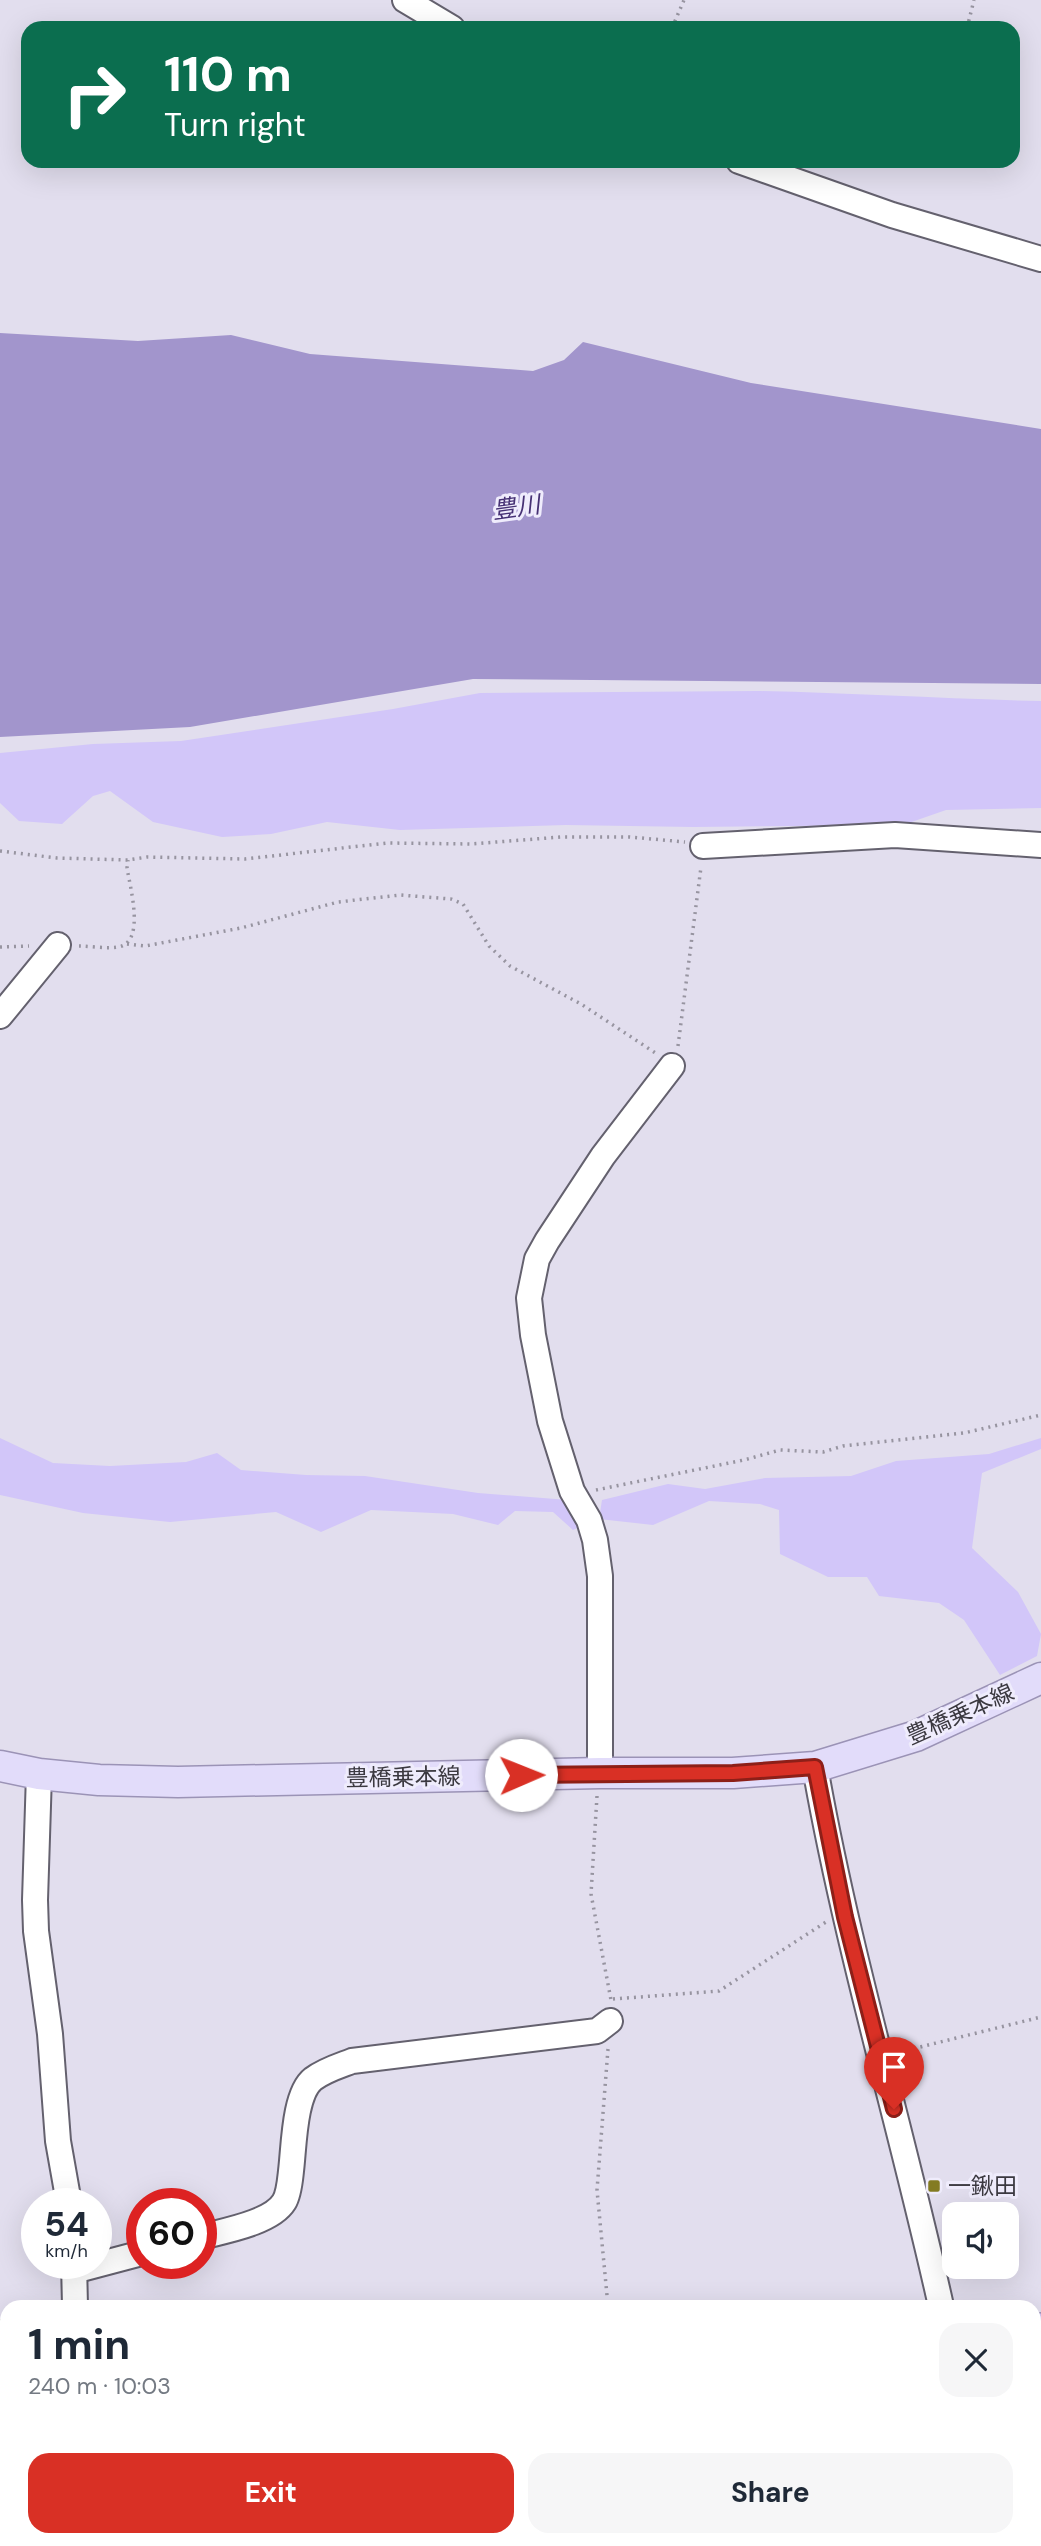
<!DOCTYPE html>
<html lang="en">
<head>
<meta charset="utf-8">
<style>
  :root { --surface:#fff; --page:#f6f6f7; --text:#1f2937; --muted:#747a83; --accent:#d93025 }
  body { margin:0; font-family:"DM Sans","Noto Sans JP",sans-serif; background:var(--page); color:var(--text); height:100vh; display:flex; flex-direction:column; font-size:26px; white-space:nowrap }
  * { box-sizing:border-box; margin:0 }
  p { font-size:23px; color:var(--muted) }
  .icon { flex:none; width:38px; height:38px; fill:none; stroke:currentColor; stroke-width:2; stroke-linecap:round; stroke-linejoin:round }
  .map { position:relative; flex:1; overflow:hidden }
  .details { position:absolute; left:0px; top:2300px; width:1041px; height:247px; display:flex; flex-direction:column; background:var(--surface); border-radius:21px 21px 0 0; box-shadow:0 7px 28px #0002 }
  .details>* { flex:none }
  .top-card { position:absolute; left:21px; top:21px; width:999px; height:147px; border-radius:21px; box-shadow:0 7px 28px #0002; background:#0b6e4f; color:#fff; overflow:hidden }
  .buttons { position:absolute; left:942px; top:2202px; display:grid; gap:14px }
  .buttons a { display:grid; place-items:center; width:77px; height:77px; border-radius:14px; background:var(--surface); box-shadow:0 7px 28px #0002; font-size:35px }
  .speed { position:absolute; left:21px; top:2188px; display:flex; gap:14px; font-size:35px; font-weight:700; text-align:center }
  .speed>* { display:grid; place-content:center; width:91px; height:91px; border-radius:50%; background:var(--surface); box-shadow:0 7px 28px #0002; line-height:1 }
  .speed small { font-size:18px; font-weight:400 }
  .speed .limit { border:10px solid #d22; background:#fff; color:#111 }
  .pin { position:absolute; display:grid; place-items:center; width:60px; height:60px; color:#fff; margin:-72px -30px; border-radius:50% 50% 50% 0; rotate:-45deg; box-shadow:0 0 7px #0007 }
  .pin .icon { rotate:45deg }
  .me { position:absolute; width:77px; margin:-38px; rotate:89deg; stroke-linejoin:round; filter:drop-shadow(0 0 5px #0008) }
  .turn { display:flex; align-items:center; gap:24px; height:147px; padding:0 28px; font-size:32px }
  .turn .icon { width:91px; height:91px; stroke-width:2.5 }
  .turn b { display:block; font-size:49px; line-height:60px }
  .round { display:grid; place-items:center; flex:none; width:74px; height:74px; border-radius:21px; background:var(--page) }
  .overview { display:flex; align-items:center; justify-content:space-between; height:119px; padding:0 28px }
  h1 { font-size:42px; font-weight:700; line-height:52px }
  .action { display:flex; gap:14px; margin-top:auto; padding:14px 28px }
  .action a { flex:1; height:80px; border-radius:21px; background:var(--accent); color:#fff; font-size:28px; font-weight:700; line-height:80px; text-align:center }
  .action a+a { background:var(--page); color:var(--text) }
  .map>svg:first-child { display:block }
</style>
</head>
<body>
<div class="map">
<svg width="1041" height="2546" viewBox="0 0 1041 2546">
  <rect width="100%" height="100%" fill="#e2deee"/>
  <!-- green -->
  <g fill="#d2c6f9">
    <path d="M758,691C853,693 947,699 1041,701V808L946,810L903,825L693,827L566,825L400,830L327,822L271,834L222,837L153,822L110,791L93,796L62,824L19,821L0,803V753L93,744L181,741L393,709L480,693Z"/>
    <path d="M0,1438L53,1463L110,1466L186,1462L217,1453L241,1470L306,1475L365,1476L478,1493L568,1500L582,1526L573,1530L553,1512L515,1511L498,1525L453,1514L371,1510L321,1532L276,1512L170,1522L83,1513L0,1495Z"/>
    <path d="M1041,1438V1449L982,1473L972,1548L1018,1592L1041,1634L1037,1656L1000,1675L964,1620L939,1603L879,1596L867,1577H828L780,1554L779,1510L760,1504L709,1501L653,1525L599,1519L602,1500L668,1484L705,1489L765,1478L851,1476L896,1461L989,1454Z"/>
  </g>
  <!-- water -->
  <path fill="#a295cc" d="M0,333L138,341L231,335L310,354L533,371L564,360L583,342L751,383L1041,429V684L473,679L190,727L0,737Z"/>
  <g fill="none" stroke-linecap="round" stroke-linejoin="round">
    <!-- minor casing -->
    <g stroke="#64616e" stroke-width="28">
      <g id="minor">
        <path d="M405,0L452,28"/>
        <path d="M739,161L892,215L1041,259"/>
        <path d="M703,846L895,835L1041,845"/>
        <path d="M0,1016L58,945"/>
        <path d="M815,1767C847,1949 901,2126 941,2306"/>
        <path d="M600,1773V1576L595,1540L589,1520L572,1491L550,1421L533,1335L529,1298L537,1259L547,1241L603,1156L672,1066"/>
        <path d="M39,1774L35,1900L36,1931L50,2034L58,2141L69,2203"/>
        <path d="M201,2237C223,2231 271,2223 284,2202C289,2194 290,2180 291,2171C294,2147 294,2094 313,2079C325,2070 339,2066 352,2061L597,2031L610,2021"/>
        <path d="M74,2263L75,2306"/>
        <path d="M74,2271L142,2253"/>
        <path d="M0,2334L7,2332"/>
        <path d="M1034,2390L1041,2382"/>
        <path d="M1034,2446L1037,2448"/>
        <path d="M115,2539L117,2546"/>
        <path d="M690,2539L696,2546"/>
        <path d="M985,2539L986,2546"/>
        <path d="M783,2546L810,2539"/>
      </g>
    </g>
    <!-- major casing -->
    <g stroke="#9b93b6" stroke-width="33">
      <path id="major" d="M0,1766L39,1774L99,1780L178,1782L600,1773H733L815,1767L916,1736L1041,1678"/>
    </g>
    <!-- highway casing -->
    <g stroke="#9b93b6" stroke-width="38">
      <g id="highway">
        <path d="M1034,2336L1041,2331"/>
        <path d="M573,2546L584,2539"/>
      </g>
    </g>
    <!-- path -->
    <g stroke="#9794a0" stroke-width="3.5" stroke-dasharray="2 5" stroke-linecap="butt">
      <path d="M672,28L684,0"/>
      <path d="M967,28L974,0"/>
      <path d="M0,851L57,858L128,860L147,857L245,859L387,843L471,844L561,837H630L685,842"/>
      <path d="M127,944L145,946L241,928L338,902L400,895L451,899L463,904L489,946L510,966L581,1004L657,1054"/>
      <path d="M79,946C91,946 106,949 118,947C146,943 130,887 127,868L128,860"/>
      <path d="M0,947L29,946"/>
      <path d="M678,1046L701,867"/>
      <path d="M596,1490L744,1460L780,1450L823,1452L843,1446L964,1433L1041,1415"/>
      <path d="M597,1796L591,1894L611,2000"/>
      <path d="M613,1999L719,1991L826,1922"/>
      <path d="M608,2049L597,2190L608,2306"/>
      <path d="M900,2052L1041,2017"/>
    </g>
    <!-- minor -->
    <use href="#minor" stroke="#fff" stroke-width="24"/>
    <!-- major -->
    <use href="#major" stroke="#e2dcfa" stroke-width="30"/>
    <!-- highway -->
    <use href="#highway" stroke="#cfc4f6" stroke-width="35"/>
  </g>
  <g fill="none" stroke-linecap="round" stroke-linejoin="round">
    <!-- route casing -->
    <g stroke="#8d1f18" stroke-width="18">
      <path id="route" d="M521,1775L733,1773L815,1767L845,1917L894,2109"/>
    </g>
    <!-- route -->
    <use href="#route" stroke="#d93025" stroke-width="12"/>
  </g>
  <!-- markers -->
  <rect fill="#837b22" stroke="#efecfc" stroke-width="2.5" x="927" y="2179" width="14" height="14" rx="3.5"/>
  <g text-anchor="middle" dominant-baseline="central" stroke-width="6" stroke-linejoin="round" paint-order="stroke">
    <!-- street labels -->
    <g font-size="23" fill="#3b3940" stroke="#efecfc">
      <text transform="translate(960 1714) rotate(-24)">豊橋乗本線</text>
      <text transform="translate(403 1777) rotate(-1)">豊橋乗本線</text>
    </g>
    <!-- poi labels -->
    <g font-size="23" fill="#3b3940" stroke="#efecfc" text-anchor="start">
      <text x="948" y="2186">一鍬田</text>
    </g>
    <!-- water labels -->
    <g font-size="24" font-style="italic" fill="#463174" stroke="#efecfc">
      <text transform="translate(516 507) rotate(-8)">豊川</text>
    </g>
  </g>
</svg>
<div class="buttons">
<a><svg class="icon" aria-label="sound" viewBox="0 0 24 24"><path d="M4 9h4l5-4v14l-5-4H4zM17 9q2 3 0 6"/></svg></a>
</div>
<div class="speed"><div>54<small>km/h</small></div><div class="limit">60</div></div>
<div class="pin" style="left:894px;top:2109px;background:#d93025"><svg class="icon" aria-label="arrive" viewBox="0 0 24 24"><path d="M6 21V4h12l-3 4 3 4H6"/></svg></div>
<svg class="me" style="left:521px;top:1775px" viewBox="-20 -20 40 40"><circle r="19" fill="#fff"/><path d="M0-13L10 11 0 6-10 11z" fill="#d93025"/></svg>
<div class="top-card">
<div class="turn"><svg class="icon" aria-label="right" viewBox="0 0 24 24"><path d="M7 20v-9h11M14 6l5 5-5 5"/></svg><div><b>110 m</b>Turn right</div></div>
</div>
<section class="details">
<div class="overview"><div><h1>1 min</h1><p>240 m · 10:03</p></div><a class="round"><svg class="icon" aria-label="close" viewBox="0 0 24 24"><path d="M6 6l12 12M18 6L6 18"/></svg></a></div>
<div class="action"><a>Exit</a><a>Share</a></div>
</section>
</div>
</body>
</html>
